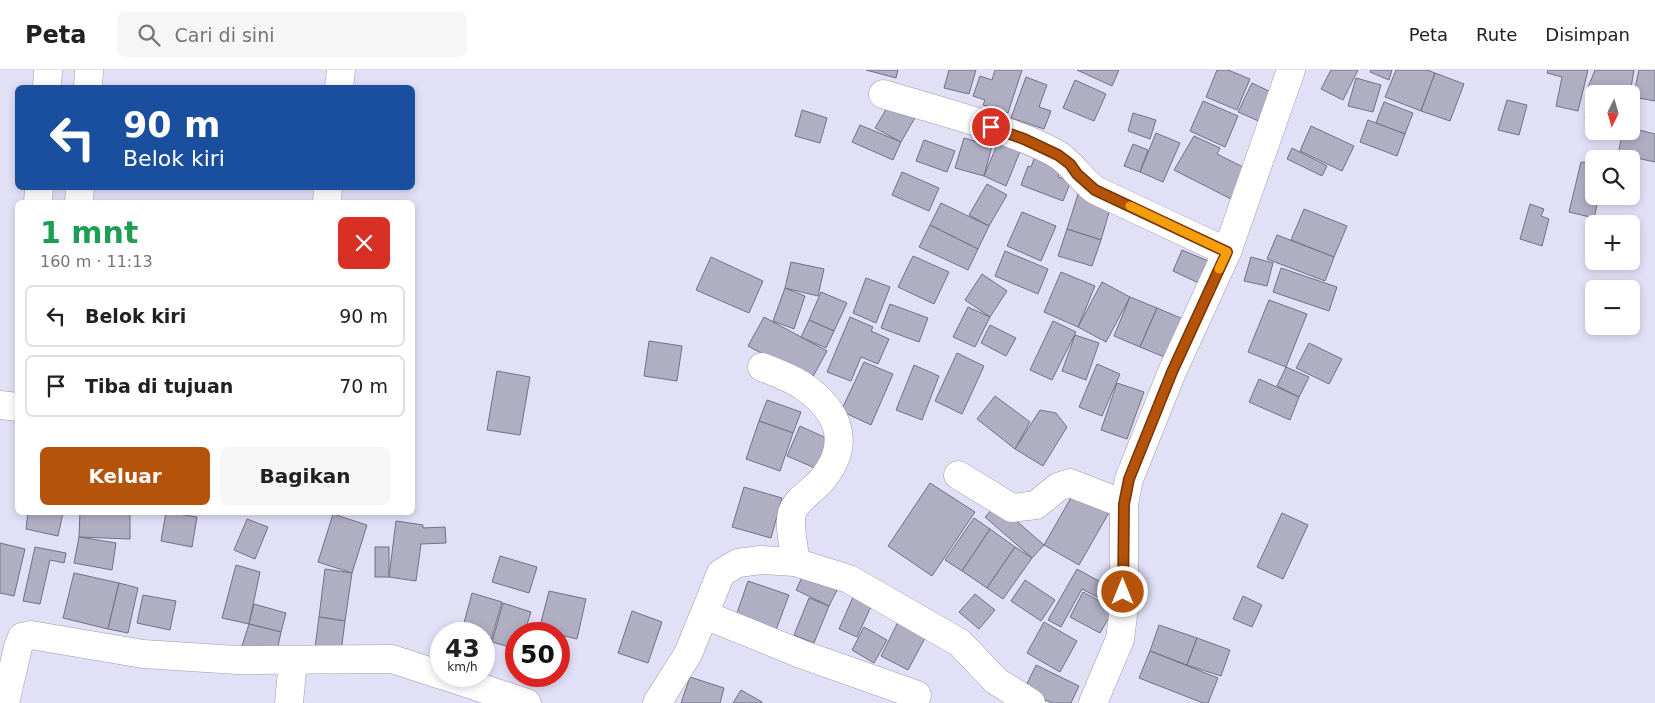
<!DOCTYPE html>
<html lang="id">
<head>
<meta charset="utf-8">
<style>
  :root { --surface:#fff; --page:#f6f6f6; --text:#202124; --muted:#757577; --line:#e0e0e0; --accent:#b45309 }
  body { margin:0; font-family:"DejaVu Sans",sans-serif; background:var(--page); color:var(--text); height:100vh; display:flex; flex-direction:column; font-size:19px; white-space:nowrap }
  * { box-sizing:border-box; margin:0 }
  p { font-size:16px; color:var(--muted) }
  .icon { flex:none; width:28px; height:28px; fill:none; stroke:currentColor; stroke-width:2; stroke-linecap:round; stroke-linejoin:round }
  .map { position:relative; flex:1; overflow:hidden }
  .sheet { position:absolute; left:15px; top:130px; width:400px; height:315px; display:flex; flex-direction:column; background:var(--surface); border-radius:8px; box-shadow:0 2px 8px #0003 }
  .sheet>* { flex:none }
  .guide { position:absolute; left:15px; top:15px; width:400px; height:105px; border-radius:8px; box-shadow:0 2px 8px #0003; background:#1a4fa0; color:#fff; overflow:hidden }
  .needle { width:32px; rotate:185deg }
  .controls { position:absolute; left:1585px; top:15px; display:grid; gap:10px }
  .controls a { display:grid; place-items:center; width:55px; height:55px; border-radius:8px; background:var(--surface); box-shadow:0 2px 8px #0003; font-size:25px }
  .speed { position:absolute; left:430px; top:552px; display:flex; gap:10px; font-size:25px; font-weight:700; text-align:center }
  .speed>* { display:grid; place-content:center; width:65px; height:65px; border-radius:50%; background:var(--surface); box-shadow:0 2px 8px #0003; line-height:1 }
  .speed small { font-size:12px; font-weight:400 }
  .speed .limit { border:8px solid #d22; background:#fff; color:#111 }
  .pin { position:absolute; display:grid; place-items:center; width:42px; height:42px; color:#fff; margin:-21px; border:2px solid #fff; border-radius:50%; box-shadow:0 1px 5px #0007 }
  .me { position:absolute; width:55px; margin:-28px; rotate:0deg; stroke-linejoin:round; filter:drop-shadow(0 0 4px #0008) }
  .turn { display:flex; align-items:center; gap:18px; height:105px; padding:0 25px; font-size:22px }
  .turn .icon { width:65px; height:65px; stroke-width:2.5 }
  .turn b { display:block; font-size:35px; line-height:42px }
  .round { display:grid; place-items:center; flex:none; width:52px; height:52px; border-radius:8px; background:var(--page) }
  .headline { display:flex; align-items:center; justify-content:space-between; height:85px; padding:0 25px }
  h1 { font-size:30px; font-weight:600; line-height:38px; color:#1e9e55 }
  .action { display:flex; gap:10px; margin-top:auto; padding:10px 25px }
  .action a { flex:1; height:58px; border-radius:8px; background:var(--accent); color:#fff; font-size:20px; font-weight:600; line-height:58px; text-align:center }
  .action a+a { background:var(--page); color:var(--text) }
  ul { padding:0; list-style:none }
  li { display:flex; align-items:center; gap:15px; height:62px; margin:0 10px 8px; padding:0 15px; border:2px solid var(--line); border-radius:8px }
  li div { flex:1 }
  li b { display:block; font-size:19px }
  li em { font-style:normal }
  header { display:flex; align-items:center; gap:30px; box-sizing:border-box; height:70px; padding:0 25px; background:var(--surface); border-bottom:1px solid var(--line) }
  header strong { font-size:24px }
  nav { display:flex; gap:28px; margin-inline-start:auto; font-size:18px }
  .search { width:350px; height:45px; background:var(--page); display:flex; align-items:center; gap:12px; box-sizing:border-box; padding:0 18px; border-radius:8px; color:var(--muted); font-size:19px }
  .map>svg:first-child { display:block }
</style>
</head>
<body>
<header>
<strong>Peta</strong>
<div class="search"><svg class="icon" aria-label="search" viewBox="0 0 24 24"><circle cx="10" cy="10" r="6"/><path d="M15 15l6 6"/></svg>Cari di sini</div>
<nav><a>Peta</a><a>Rute</a><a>Disimpan</a></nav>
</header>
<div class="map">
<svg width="1655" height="633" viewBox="0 0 1655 633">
  <rect width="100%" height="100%" fill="#e1e0f7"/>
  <!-- building -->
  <g fill="#afaec3" stroke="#717083">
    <path d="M866,0H898L896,8Z"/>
    <path d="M949,0H976L969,24L944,18Z"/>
    <path d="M995,0H1022L1008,43L983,35L985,30L973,26L980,6L992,10Z"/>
    <path d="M1077,0H1119L1112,16Z"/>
    <path d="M1217,0H1228L1250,9L1237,40L1206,27Z"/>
    <path d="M1331,0H1358L1343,30L1321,19Z"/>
    <path d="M1371,0H1392L1389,10L1370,2Z"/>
    <path d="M1396,0H1427L1435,3L1421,41L1385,27Z"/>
    <path d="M1548,0H1588L1578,41L1556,36L1562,7L1547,3Z"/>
    <path d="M1595,0H1634L1630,24H1597L1587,20Z"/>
    <path d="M1639,0H1655V31L1633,27Z"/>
    <path d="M1435,3L1464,14L1450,51L1421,41Z"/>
    <path d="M1026,7L1047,15L1039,37L1051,41L1044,59L1011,48Z"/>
    <path d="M1356,8L1381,15L1373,42L1348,36Z"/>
    <path d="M1075,10L1106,24L1094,51L1063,38Z"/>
    <path d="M1252,13L1275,24L1261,52L1238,42Z"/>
    <path d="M1592,24L1594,25V50L1585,48Z"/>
    <path d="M1507,30L1527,35L1519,65L1498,60Z"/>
    <path d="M891,31L916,46L901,72L875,58Z"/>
    <path d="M1203,31L1238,46L1225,77L1190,61Z"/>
    <path d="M1384,32L1413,43L1405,64L1376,53Z"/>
    <path d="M802,40L827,48L820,73L795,66Z"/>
    <path d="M1133,43L1156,50L1150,69L1128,61Z"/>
    <path d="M1368,50L1405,64L1397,86L1360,72Z"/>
    <path d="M860,55L901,72L893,90L852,72Z"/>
    <path d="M1311,56L1354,76L1342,101L1300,81Z"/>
    <path d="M1631,58L1655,64V92L1618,84L1623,61H1631Z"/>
    <path d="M1156,63L1180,73L1163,112L1140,102Z"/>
    <path d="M1194,66L1220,78L1217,84L1249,100L1233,130L1174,100Z"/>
    <path d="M964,68L992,76L984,106L955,98Z"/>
    <path d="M924,70L955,81L947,102L916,91Z"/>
    <path d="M999,70L1021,79L1006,116L984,106Z"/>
    <path d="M1133,74L1148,80L1140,102L1124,96Z"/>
    <path d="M1292,78L1327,96L1322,106L1287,89Z"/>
    <path d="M1037,81L1064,91L1058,107L1071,111L1063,131L1021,115L1028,96L1031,97Z"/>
    <path d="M1581,92L1594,94V126H1599L1594,148L1569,142Z"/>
    <path d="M902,102L939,118L929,141L892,125Z"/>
    <path d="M987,114L1007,125L989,156L969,145Z"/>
    <path d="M1079,121L1112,132L1101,170L1067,159Z"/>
    <path d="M941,133L989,156L978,179L930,155Z"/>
    <path d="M1530,134L1544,139L1541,146L1549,149L1542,176L1520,169Z"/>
    <path d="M1304,139L1347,156L1334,187L1291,170Z"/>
    <path d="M1022,142L1056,156L1041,191L1007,176Z"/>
    <path d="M930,155L978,179L968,200L919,177Z"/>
    <path d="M1067,159L1101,170L1092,196L1058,186Z"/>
    <path d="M1277,165L1334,187L1325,211L1267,189Z"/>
    <path d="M1182,180L1213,193L1203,215L1173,201Z"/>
    <path d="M1005,181L1048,199L1038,224L995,206Z"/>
    <path d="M913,186L949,202L934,234L898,217Z"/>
    <path d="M711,187L763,211L749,243L696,220Z"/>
    <path d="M1251,187L1273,193L1267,216L1244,211Z"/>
    <path d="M791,192L824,199L818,226L785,218Z"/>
    <path d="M1281,198L1337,217L1329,241L1273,222Z"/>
    <path d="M1061,202L1095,216L1078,257L1044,242Z"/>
    <path d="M982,204L1007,221L990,247L965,230Z"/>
    <path d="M866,208L890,217L876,253L853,243Z"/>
    <path d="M1102,212L1130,227L1106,272L1078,257Z"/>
    <path d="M785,218L805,226L794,259L773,251Z"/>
    <path d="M821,222L847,233L834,261L809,250Z"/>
    <path d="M1130,227L1157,238L1140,277L1114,266Z"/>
    <path d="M1269,230L1307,244L1286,297L1248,282Z"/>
    <path d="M890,234L928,248L919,272L881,258Z"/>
    <path d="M968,237L990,247L975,277L953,267Z"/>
    <path d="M1157,238L1183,249L1167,288L1140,277Z"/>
    <path d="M764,247L827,281L811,310L748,276Z"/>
    <path d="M850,247L873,257L871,261L889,269L878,294L861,287L851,311L827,302Z"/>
    <path d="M809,250L834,261L826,278L801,267Z"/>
    <path d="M1053,251L1076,262L1052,310L1030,300Z"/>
    <path d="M990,255L1016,268L1006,286L981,273Z"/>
    <path d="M1075,265L1099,273L1086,310L1062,301Z"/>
    <path d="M649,271L682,276L677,311L644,306Z"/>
    <path d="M1309,273L1342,289L1329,314L1296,298Z"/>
    <path d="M957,283L984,296L962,344L935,331Z"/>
    <path d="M864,292L893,304L871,355L841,341Z"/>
    <path d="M1097,294L1120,304L1102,346L1079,337Z"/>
    <path d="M914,295L939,306L922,350L896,340Z"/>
    <path d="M1286,297L1309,307L1299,327L1277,316Z"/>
    <path d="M497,301L530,307L520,365L487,360Z"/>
    <path d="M1259,309L1299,327L1290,350L1249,332Z"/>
    <path d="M1117,313L1144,322L1127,369L1101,360Z"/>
    <path d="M995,326L1030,352L1015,379L977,349Z"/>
    <path d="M767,330L801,342L793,363L759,351Z"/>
    <path d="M1040,340L1056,343L1067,357L1043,396L1015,379Z"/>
    <path d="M759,351L793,363L780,401L746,389Z"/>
    <path d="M800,356L835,372L822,401L787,386Z"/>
    <path d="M930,413L975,442L932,506L888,476Z"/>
    <path d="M744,417L782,428L771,468L732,457Z"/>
    <path d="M1076,419L1111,439L1079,495L1044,475Z"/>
    <path d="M997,434L1044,475L1032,488L985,447Z"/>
    <path d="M28,442L63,443L58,466L26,459Z"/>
    <path d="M80,442H130V469L79,467Z"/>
    <path d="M166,442L197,447L192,477L161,471Z"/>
    <path d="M1282,443L1308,455L1283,509L1257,497Z"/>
    <path d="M333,444L367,455L352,503L318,492Z"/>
    <path d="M974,448L990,459L962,501L945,490Z"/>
    <path d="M247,449L268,457L255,489L234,480Z"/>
    <path d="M396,451L423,455V458L445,457L446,473L421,474L416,511L389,507Z"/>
    <path d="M990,459L1015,477L987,518L962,501Z"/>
    <path d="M79,467L116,473L112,500L74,493Z"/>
    <path d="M0,473L25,479L14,526L0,523Z"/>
    <path d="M35,477L66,483L64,493L50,490L40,534L23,531Z"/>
    <rect x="375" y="477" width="14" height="30"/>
    <path d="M1015,477L1032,488L1003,529L987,518Z"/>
    <path d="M500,486L537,497L529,523L492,512Z"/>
    <path d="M236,495L260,502L249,554L222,548Z"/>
    <path d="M325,499L352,503L345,551L319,547Z"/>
    <path d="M1077,499L1106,515L1099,528L1082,519L1061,557L1048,550Z"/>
    <path d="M74,503L119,513L108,559L63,548Z"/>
    <path d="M804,503L837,520L829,536L796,520Z"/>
    <path d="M1025,510L1055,530L1041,551L1011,531Z"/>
    <path d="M748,511L789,525L776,560L736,546Z"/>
    <path d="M119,513L138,518L128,563L108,559Z"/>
    <path d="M857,518L876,526L857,567L839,559Z"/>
    <path d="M549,521L586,529L577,569L539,560Z"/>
    <path d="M1083,522L1114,539L1100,563L1070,547Z"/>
    <path d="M472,523L502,532L487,584L484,583V564H461Z"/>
    <path d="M975,524L995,540L979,559L959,542Z"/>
    <path d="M143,525L176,531L170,560L137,553Z"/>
    <path d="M1243,526L1262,535L1252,557L1233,549Z"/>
    <path d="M809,528L829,536L814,573L794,565Z"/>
    <path d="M503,533L531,542L524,564H516V579L492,572Z"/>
    <path d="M254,534L286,543L281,562L249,554Z"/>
    <path d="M632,541L662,552L648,593L618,583Z"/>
    <path d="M319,547L345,551L341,582L315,578Z"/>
    <path d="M898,552L926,566L908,600L881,586Z"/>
    <path d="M1044,552L1077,571L1060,602L1027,583Z"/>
    <path d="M249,554L281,562L276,586L241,579Z"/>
    <path d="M1159,555L1197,568L1187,595L1150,581Z"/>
    <path d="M864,557L887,570L874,593L852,580Z"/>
    <path d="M1197,568L1230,580L1221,606L1187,595Z"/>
    <path d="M1150,581L1218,608L1208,633H1203L1139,608Z"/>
    <path d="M1036,595L1079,616L1071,633H1052L1024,620Z"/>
    <path d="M690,607L724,618L720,633H681Z"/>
    <path d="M741,620L762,632V633H733Z"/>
  </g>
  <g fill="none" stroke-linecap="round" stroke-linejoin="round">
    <!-- minor casing -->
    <g stroke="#9b9aaf" stroke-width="29">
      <g id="minor">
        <path d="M47,18L48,0"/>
        <path d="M88,18L89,0"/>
        <path d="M339,18L341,0"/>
        <path d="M883,24C923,36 964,47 1004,61C1022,68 1043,75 1060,86C1073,96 1082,110 1095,120L1227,182"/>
        <path d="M38,132L39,118"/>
        <path d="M79,132L80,118"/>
        <path d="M327,132L328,118"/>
        <path d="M762,297C774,302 788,307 800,314C835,337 853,369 825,406C816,420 797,427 792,443C788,457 795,477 795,492"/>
        <path d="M0,335L18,337"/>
        <path d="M958,405L1012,438L1036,435L1058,417L1070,413L1124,434"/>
        <path d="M705,545L801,584L917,625"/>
        <path d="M445,606L527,633"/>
        <path d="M5,633L18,577L22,567L31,565L143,584L237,590L392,589L441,605"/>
        <path d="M289,633L293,590"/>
        <path d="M657,633L688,584L721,503L738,493L761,490L795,492L849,509L960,573L996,611L1031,633"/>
      </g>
    </g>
    <!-- major casing -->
    <g stroke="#9b9aaf" stroke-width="29">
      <path id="major" d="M1093,633L1120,569L1124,538V434L1129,409L1172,302L1227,182L1291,0"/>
    </g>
    <!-- minor -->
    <use href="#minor" stroke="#fff" stroke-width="28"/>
    <!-- major -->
    <use href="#major" stroke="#fff" stroke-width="28"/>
  </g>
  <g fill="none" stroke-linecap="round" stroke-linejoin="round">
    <!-- route casing -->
    <g stroke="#753606" stroke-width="12">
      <path id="route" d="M991,57L1024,69L1058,85L1070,94L1077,104L1095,120L1227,182L1172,302L1129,409L1124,434L1123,522"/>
    </g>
    <!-- route -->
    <use href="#route" stroke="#b45309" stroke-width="9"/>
    <!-- slow -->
    <path stroke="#f59e0b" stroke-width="9" d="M1130,136L1227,182L1219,199"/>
  </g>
</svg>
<div class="controls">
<a><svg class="needle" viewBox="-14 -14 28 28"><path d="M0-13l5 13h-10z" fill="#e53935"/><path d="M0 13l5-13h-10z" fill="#757577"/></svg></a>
<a><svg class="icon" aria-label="search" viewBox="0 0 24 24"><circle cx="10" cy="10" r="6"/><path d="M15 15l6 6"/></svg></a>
<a>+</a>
<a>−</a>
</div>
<div class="speed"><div>43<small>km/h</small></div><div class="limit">50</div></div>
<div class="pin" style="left:991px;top:57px;background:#d93025"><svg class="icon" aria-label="arrive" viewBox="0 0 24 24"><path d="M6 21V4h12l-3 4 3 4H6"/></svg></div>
<svg class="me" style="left:1123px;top:522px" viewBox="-20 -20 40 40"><circle r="17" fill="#b45309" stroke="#fff" stroke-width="3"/><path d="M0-11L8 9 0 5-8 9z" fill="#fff"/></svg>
<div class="guide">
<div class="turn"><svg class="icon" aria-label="left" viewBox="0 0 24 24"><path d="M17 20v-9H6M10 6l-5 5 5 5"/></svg><div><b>90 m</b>Belok kiri</div></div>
</div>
<section class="sheet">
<div class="headline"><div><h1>1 mnt</h1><p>160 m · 11:13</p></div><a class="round" style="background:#d93025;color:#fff"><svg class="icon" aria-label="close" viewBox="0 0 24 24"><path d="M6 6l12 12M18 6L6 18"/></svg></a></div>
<ul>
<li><svg class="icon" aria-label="left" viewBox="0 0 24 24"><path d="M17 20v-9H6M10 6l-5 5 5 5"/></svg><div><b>Belok kiri</b></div><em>90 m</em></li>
<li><svg class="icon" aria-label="arrive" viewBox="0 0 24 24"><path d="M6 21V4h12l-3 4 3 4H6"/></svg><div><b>Tiba di tujuan</b></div><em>70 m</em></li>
</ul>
<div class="action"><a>Keluar</a><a>Bagikan</a></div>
</section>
</div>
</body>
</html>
